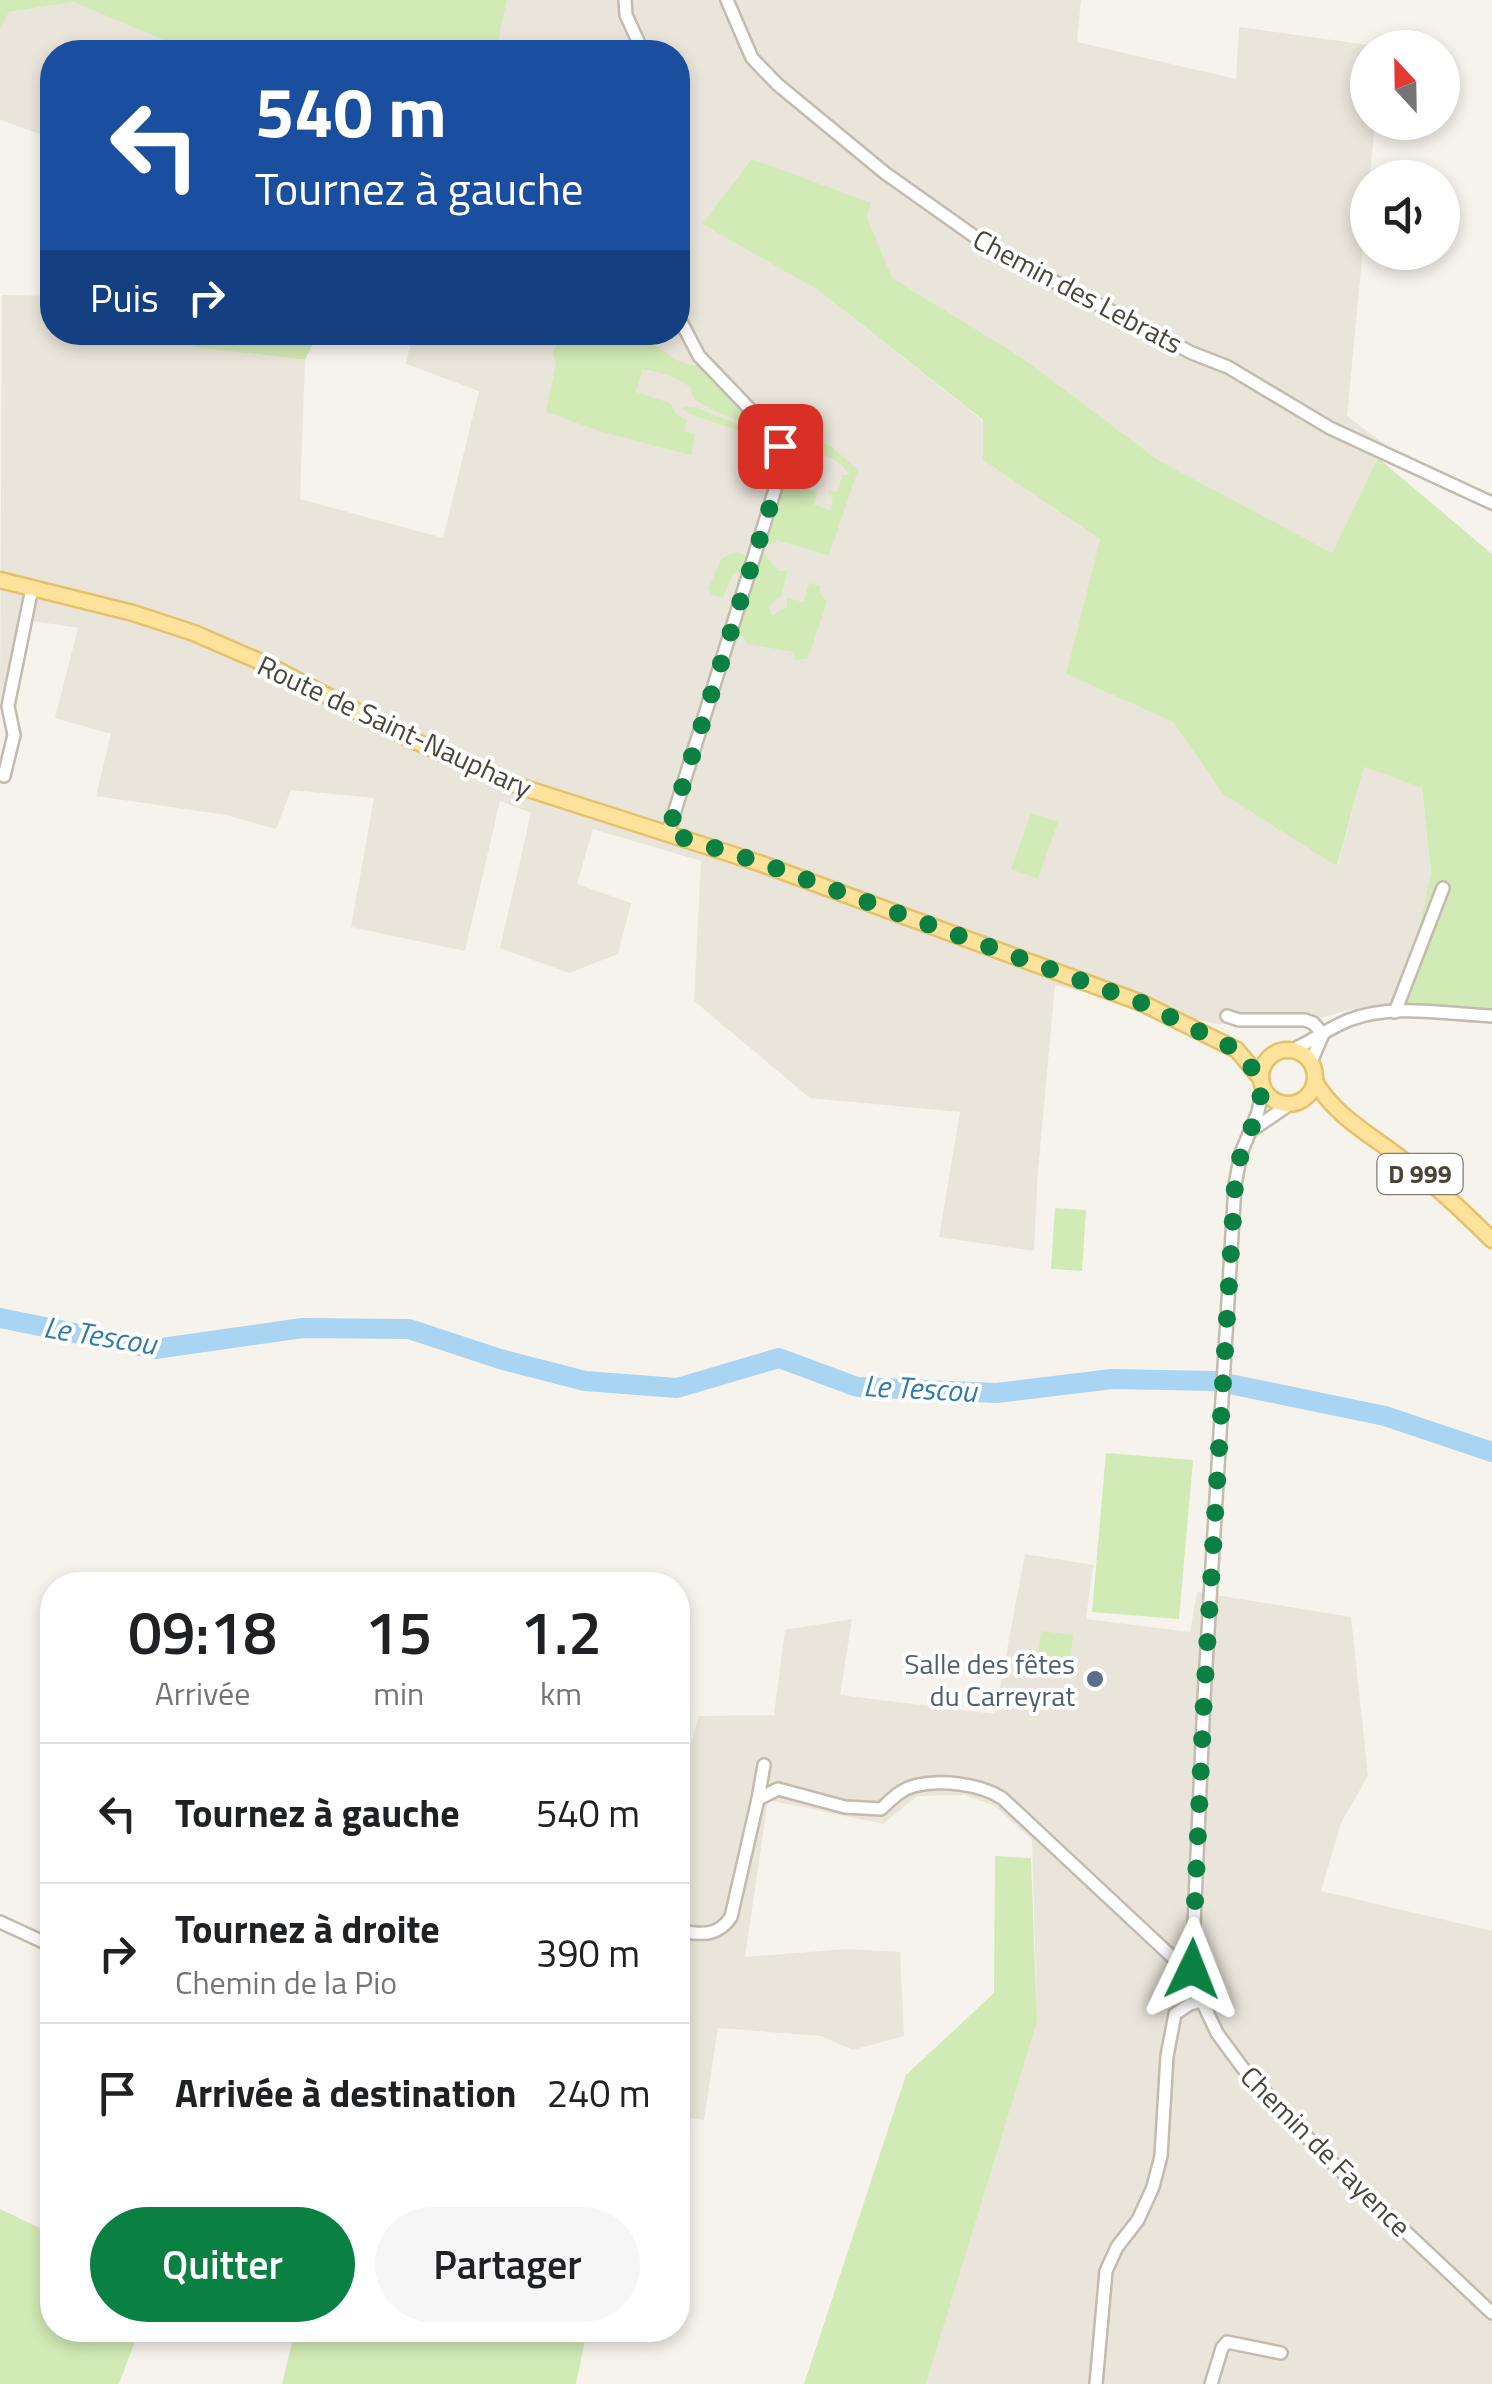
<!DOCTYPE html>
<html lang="fr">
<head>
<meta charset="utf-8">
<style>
  :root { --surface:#fff; --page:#f6f6f6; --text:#202124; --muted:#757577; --line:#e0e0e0; --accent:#0b8043 }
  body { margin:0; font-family:"Titillium Web",sans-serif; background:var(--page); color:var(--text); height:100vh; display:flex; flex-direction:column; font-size:38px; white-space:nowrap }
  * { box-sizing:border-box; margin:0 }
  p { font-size:32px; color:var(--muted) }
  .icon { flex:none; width:55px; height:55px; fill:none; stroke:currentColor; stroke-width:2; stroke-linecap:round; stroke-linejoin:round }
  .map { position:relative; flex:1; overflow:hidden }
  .panel { position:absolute; left:40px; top:1572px; width:650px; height:770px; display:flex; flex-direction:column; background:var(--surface); border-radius:40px; box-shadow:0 5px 15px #0003 }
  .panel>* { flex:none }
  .hud { position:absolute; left:40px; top:40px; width:650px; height:305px; border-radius:40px; box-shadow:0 5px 15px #0003; background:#1a4fa0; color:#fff; overflow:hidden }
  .needle { width:65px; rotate:338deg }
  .fabs { position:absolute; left:1350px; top:30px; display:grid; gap:20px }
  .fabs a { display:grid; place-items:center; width:110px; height:110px; border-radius:50%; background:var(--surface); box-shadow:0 5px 15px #0003; font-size:50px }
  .pin { position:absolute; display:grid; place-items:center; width:85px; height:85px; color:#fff; margin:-42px; border-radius:20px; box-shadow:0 5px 15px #0006 }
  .me { position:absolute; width:110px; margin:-55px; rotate:2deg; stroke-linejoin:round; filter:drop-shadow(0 0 8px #0008) }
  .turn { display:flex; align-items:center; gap:35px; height:210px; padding:0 50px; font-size:45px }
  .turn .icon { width:130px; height:130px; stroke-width:2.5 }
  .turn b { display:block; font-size:70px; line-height:85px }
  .then { display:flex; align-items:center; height:95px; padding:0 50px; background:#0003; gap:20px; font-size:38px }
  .eta { display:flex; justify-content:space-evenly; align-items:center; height:170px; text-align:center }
  .eta b { font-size:60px; font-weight:600; line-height:70px }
  .cta { display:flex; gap:20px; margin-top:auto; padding:20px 50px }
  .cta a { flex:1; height:115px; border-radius:60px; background:var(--accent); color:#fff; font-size:40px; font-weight:600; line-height:115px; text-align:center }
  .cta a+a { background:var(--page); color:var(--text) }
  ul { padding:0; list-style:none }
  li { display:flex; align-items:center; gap:30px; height:140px; padding:0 50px; border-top:2px solid var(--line) }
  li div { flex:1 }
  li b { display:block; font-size:38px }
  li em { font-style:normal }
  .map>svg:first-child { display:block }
</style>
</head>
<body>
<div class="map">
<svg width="1492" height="2384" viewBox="0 0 1492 2384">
  <rect width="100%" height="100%" fill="#f6f3ec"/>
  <!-- residential -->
  <g fill="#eae5da">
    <path d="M507,0H1081L1077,42L1236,79L1239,27L1382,47L1368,48V122L1375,123L1347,416L1388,447L1378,458L1332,554L1158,460L1021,357L891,278L867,217L871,203L703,224L818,290L983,421V460L1100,539L1066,674L1173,722L1223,794L1338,865L1364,767L1422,788L1431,873L1403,1005L1353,1009L1296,1024H1217L1055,985L1038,1171L1034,1251L939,1237L960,1112L810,1098L694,1001L701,861L593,829L577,884L631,903L618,954L569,973L500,948L531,813L500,801L465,951L351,927L374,798L291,790L276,829L226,815L96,796L111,734L55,718L78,628L27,620L0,701L2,295L52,296V332L197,333L194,347L305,360L300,499L443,538L479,391L406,364L413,333L678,332V52H496Z"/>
    <path d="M73,2L192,52H52V138L0,120V29L9,12Z"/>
    <path d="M1025,1554L1093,1565L1086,1619L1190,1632L1197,1592L1351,1617L1368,1776L1341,1823L1321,1891L1492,1931V2384H926L1037,2022L1032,1840L995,1806L965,1795L917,1796L883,1824L768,1800L745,1957L847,1949L900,1952L904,2036L853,2050L821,2036L718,2028L704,2120L678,2117V1787L699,1716L774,1715L785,1630L852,1619L840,1695L995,1714Z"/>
  </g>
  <!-- green -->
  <g fill="#d2eab5">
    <path d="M0,0H507L496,52H192L73,2L9,12L0,29Z"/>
    <path d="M752,159L871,203L867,217L892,278L1021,357L1158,460L1332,553L1378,458L1492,554V1010L1403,1005L1431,873L1422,788L1364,767L1337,866L1223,794L1173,722L1066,674L1100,539L983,460V420L818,290L702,224Z"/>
    <path d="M197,333V332L318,333L305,360L193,347Z"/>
    <path d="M562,333H629L628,338C636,340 647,341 654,345C670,354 682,368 701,365L758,423C749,425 701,408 694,398C689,390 695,390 687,385C674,376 659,372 643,369L636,392L670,403L676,414L687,420L684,431L695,434L691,455L602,432L546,412L556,363L553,352Z"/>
    <path d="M686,407H694L768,436L776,449L777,460C774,456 773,451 770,446C760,433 698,421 682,409Z"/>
    <path d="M810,438L831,446L858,470L829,555L777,540L772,544H762L785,471L794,473L792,480L798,481L802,487L817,492L814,505L831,510L833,499L828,493L830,490L837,492L842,475H849C842,457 811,448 794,451L790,441Z"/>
    <path d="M736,552L750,557L763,552L778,571H787L782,595L768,607L772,616L787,607V598L804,602L809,583L820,586L819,591L827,602L808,658L796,660L794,652L748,644L743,636L729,638L726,634L733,599L752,584L750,579L737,573L732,576L723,597L712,595L708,588L722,558Z"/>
    <path d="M1031,813L1058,822L1038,879L1011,869Z"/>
    <path d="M1055,1208L1086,1210L1082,1271L1051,1269Z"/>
    <path d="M1106,1453L1193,1460L1179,1619L1092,1612Z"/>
    <path d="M1041,1631L1073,1635L1070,1667L1037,1663Z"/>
    <path d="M995,1856L1031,1858L1037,2022L926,2384H804L906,2075L994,1993Z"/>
    <path d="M0,2209L52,2234V2330H139L119,2384H0Z"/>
    <path d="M295,2330H587L576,2384H282Z"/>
  </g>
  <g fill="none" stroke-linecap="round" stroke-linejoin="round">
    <!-- river -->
    <path stroke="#a9d4f2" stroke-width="20" d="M0,1318L155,1349L303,1328L409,1329L500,1359L585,1381L677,1388L779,1358L857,1387L997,1393L1112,1379L1215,1381L1385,1416L1492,1452"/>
    <!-- minor casing -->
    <g stroke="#c2bbae" stroke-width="16">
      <g id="minor">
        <path d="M625,0L626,15L643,52"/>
        <path d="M727,0L752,58L777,84L885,173L995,251L1192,353L1228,367L1330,428L1492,503"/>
        <path d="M4,776L14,735L8,706L32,588"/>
        <path d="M668,833L782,467L780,446L766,426L699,356L678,316"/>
        <path d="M1395,1012L1443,888"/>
        <path d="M1227,1016L1239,1020H1305L1313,1023L1323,1034"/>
        <path d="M1292,1050C1312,1041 1329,1028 1349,1020C1392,1003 1447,1014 1492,1016"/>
        <path d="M1311,1062L1323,1034"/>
        <path d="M1263,1087L1258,1112L1241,1153L1235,1185L1204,1698L1192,1969L1202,2001L1217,2033L1242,2067L1322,2153L1492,2313"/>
        <path d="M1255,1128L1290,1104"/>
        <path d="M758,1799L764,1765"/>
        <path d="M0,1922L52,1946"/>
        <path d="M678,1931C699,1934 717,1938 731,1917L758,1799L778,1789L845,1807L881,1809C891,1800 901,1789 914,1786C941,1779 980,1784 1002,1798L1184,1968L1192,1969"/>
        <path d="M1096,2384L1106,2271L1117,2247L1138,2220L1153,2187L1161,2156L1167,2056L1175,2014L1190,2004L1202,2001"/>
        <path d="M1211,2384L1222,2348L1227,2342L1281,2353"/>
      </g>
    </g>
    <!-- major casing -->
    <g stroke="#e6c16a" stroke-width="19">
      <g id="major">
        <path d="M0,580L133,613L194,633L268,665L406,737L506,782L759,863L1142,1003L1237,1050L1261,1079"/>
        <circle cx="1288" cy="1077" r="27"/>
        <path d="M1315,1081C1334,1116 1373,1136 1403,1160C1435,1185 1464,1212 1492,1240"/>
      </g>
    </g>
    <!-- minor -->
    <use href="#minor" stroke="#fff" stroke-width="11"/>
    <!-- major -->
    <use href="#major" stroke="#ffe39c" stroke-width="14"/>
  </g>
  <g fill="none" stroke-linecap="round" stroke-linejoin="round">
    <!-- route -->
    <path stroke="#0b8043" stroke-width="18" stroke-dasharray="0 32.4" d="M780,446L782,468L668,833L759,862L1142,1003L1237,1050L1261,1079L1262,1087L1258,1112L1241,1153L1235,1185L1204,1698L1192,1969"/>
  </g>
  <!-- markers -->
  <circle fill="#5c6f8a" stroke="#fff" stroke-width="4" cx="1095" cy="1679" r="10"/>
  <g text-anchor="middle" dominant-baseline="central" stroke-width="8" stroke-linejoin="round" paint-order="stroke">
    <!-- shield labels -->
    <rect fill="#fff" stroke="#817c74" stroke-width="2.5" x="1377.5" y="1154" width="85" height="40" rx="8"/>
    <g font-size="25" font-weight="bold" fill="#4b4439">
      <text x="1420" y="1174">D 999</text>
    </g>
    <!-- street labels -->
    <g font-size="28" fill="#4b4439" stroke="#fff">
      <text transform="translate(1078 291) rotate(28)">Chemin des Lebrats</text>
      <text transform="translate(395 726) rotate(25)">Route de Saint-Nauphary</text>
      <text transform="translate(1326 2151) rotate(45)">Chemin de Fayence</text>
    </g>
    <!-- service labels -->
    <g font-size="28" fill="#4e5e75" stroke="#fff" text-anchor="end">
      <text x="1075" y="1663">Salle des fêtes<tspan x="1075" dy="32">du Carreyrat</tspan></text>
    </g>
    <!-- water labels -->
    <g font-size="30" font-style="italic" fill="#2e7ab2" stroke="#fff">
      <text transform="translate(100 1335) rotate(9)">Le Tescou</text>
      <text transform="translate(920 1388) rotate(3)">Le Tescou</text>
    </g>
  </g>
</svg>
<div class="fabs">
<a><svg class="needle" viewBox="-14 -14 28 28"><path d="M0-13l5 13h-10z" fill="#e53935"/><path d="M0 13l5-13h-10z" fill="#757577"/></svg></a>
<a><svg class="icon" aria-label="sound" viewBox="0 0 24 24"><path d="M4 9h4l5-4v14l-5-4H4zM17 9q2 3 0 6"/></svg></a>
</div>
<div class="pin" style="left:780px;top:446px;background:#d93025"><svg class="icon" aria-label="arrive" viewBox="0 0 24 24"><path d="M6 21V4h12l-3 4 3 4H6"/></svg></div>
<svg class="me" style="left:1192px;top:1969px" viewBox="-20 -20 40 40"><path d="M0-17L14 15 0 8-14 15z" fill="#0b8043" stroke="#fff" stroke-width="4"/></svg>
<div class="hud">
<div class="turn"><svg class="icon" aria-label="left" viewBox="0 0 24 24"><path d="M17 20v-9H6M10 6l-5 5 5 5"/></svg><div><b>540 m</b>Tournez à gauche</div></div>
<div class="then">Puis<svg class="icon" aria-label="right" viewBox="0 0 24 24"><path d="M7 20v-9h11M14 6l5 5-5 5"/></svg></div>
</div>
<section class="panel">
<div class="eta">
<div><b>09:18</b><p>Arrivée</p></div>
<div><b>15</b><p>min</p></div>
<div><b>1.2</b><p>km</p></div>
</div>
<ul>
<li><svg class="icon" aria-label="left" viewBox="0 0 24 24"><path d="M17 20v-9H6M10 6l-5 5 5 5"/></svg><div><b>Tournez à gauche</b></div><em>540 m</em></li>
<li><svg class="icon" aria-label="right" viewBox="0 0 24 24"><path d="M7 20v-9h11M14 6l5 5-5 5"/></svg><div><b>Tournez à droite</b><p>Chemin de la Pio</p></div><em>390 m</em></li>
<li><svg class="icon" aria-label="arrive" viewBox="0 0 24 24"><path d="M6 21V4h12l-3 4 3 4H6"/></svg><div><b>Arrivée à destination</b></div><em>240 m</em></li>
</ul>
<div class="cta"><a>Quitter</a><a>Partager</a></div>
</section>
</div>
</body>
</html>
